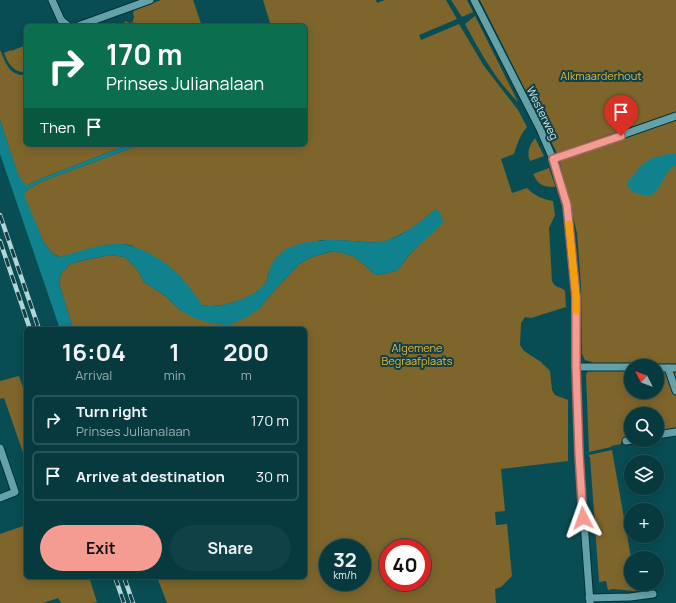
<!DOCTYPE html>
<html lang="en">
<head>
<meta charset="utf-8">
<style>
  :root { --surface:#073a3f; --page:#104146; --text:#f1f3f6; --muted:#98adb0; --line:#285459; --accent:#f59c92 }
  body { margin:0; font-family:Manrope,sans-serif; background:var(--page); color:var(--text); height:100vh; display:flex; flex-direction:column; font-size:15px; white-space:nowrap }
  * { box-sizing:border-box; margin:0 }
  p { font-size:13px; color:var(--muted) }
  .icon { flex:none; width:22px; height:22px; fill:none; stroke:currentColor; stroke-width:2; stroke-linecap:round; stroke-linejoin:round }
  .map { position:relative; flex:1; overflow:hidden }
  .side { position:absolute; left:24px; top:327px; width:283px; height:252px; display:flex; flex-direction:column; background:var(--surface); border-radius:6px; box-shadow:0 2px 10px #0003,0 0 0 1px var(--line) }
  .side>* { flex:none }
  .top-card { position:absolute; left:24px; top:24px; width:283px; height:122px; border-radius:6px; box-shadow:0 2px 10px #0003,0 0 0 1px var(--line); background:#0b6e4f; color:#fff; overflow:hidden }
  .needle { width:26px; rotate:312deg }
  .buttons { position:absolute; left:624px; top:359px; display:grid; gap:8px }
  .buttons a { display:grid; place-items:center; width:40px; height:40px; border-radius:50%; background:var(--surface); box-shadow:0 2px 10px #0003,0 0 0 1px var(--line); font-size:20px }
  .speed { position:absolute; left:319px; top:539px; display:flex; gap:8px; font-size:20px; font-weight:700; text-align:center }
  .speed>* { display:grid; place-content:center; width:52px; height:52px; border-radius:50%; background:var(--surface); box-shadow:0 2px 10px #0003,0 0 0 1px var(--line); line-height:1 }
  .speed small { font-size:10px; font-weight:400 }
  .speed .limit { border:6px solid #d22; background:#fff; color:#111 }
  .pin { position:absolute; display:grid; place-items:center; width:34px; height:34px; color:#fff; margin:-41px -17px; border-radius:50% 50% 50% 0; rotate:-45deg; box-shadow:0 0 4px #0007 }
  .pin .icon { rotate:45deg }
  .me { position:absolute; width:44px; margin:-22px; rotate:356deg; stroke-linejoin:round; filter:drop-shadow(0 0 3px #0008) }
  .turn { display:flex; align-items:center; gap:14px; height:84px; padding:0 16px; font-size:18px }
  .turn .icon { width:52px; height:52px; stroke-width:2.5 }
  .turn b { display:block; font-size:28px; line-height:34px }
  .then { display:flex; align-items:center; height:38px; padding:0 16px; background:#0003; gap:8px; font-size:15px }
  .eta { display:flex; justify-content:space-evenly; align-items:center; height:68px; text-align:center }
  .eta b { font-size:24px; font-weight:700; line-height:28px }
  .cta { display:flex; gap:8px; margin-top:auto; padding:8px 16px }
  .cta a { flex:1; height:46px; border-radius:24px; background:var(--accent); color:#111; font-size:16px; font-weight:700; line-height:46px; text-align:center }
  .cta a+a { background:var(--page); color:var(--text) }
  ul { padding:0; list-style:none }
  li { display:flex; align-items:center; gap:12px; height:50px; margin:0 8px 6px; padding:0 8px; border:2px solid var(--line); border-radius:6px }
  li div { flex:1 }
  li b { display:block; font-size:15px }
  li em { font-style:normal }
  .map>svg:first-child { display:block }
</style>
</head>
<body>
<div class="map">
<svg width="676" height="603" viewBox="0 0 676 603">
  <rect width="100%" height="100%" fill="#094d54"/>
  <!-- green -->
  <g fill="#7d652c" fill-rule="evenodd">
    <path d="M161,0H193L202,26H123L125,21L132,24L134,17L133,13L134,10Z"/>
    <path d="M263,0H376L377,3L385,0H446L457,19L419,35L421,40L459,24L484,66L518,110L527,127C520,135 517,144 514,154L501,159L512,193L527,188C535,196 542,199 553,201L555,215L549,228L552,281C556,290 560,285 565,291L566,307L531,318L525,317L521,323L520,345L524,351L541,362L550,371L552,390L555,395L568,400V461L501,469L505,511L495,512L496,525L507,524L512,576L501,587L495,589L496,603H167L157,577H305V329H73L59,283L61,274L70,264L85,260L110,255L125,257L137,269L144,282L167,297L181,311L259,309L271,294L299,264L312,257L333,251L343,253L353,256L366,266L373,273L378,275L396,271L401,266L408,256L418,246L436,209L413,228L389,240L378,243L339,240H320L268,273C268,274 268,279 267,280C260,297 219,310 202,305L179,275L131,245L121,244L102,246L60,257L52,253L44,243L23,195L27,190L40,182L142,144H305V26H271ZM328,548H362V582H328ZM388,548H422V582H388Z"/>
    <path d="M451,0H467L473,12L462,17Z"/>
    <path d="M480,0H676V431L657,434V414H631V440L621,442V444L611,446V447L589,452L586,375L592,362L585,360L582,354L581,286L577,233L558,155ZM631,366H657V392H631Z"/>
    <path d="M475,16L518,102C494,78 481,53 465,24Z"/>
    <path d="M24,46L26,47V72C13,73 8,63 4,53L11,50V51Z"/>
    <path d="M0,50C6,63 9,76 26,75V144H130L40,179L28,185H25L19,178L0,120Z"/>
    <path d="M535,138L544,156L530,161C526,153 530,144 535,138Z"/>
    <path d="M549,168L555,185V187H554C542,187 538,184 533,174Z"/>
    <path d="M19,376L26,396V461L4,398L0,399V381Z"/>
    <path d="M612,450L631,558V584H636L637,591H635L613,589L608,590L606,581L599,582L590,457H589V455Z"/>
    <path d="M26,525V577H89L97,602L93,603H61L58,598L43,603H0V534Z"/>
  </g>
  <!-- water -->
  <g fill="#10828e">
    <path d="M0,120L19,177L26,185H28L40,179L130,144H142L40,182L27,190L24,195L44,243L52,253L59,257C78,252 100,243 120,244C138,244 167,262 179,275C188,284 195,295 202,305C219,310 259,297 267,280C268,277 268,274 269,271C272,262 279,252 288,248C309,239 332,239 354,241C362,242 371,243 378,242C398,241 421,221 436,209L441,214L443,223L408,256L401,266L396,271L378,275L373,273L366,266L353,256L343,253L332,251L312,257L299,264L271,294L259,309L249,316L230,325L214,324L194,318L181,311L167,297L144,282L137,269L125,257L110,255L84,260L70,264L61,274L59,283L73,329H60L0,154Z"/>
    <path d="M676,153V165L667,173L658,189L652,195L647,196L632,192L627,185C628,180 630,178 634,175C636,172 638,169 640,167C650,156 662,155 676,153Z"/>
  </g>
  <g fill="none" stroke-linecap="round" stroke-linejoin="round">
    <!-- minor casing -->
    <g stroke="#003136" stroke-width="9">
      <g id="minor">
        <path d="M52,0L61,20L68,26"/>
        <path d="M474,0L540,129L553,159L567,205L576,297V367L579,454L590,603"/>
        <path d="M78,26L150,0"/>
        <path d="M553,159L676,116"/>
        <path d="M576,367H631"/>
        <path d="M657,368H676"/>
        <path d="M668,368L676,391"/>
        <path d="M657,435L676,432"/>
        <path d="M626,441L632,440"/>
        <path d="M0,448L15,492L0,498"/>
        <path d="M589,598L630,597L653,594"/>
      </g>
    </g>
    <!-- minor -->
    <use href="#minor" stroke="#65a1a9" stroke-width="7"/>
    <!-- rail casing -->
    <g stroke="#b2d5d9" stroke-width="4.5">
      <g id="rail">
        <path d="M0,215L39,329"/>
        <path d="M0,241L30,329"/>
        <path d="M115,577L124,603"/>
        <path d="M124,577L133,603"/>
      </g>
    </g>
    <!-- rail -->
    <use href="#rail" stroke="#124046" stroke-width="3" stroke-dasharray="9" stroke-linecap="butt"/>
  </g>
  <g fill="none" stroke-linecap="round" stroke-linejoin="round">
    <!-- route casing -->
    <g stroke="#9f655f" stroke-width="10">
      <path id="route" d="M583,518L579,454L576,367V297L567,205L553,159L621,136"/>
    </g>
    <!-- route -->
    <use href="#route" stroke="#f59c92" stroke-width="7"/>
    <!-- slow -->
    <path stroke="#f59e0b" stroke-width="7" d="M569,224L576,297V311"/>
  </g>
  <g text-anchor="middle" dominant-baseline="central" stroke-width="4" stroke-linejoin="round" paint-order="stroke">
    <!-- park labels -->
    <g font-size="11" fill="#e8b839" stroke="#124046">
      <text x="601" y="75">Alkmaarderhout</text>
      <text x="417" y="347">Algemene<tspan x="417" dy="13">Begraafplaats</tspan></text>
    </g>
    <!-- street labels -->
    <g font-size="11" fill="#cae8ec" stroke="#124046">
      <text transform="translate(543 113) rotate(64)">Westerweg</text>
    </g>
  </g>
</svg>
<div class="buttons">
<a><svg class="needle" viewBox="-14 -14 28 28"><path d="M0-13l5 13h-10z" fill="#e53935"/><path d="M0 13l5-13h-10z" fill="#98adb0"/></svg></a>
<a><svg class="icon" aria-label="search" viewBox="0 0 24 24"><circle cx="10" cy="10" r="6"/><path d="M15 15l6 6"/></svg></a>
<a><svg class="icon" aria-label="layers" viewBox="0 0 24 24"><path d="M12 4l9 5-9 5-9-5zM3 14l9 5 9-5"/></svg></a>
<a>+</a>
<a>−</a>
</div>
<div class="speed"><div>32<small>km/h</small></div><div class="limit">40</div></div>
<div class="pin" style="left:621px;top:136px;background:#d93025"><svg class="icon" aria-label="arrive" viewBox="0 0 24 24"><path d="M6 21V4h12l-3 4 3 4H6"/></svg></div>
<svg class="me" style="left:583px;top:518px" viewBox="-20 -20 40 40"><path d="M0-17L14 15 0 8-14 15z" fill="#f59c92" stroke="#fff" stroke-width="4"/></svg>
<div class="top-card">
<div class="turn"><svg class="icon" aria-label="right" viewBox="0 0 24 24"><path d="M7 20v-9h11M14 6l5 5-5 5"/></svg><div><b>170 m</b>Prinses Julianalaan</div></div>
<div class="then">Then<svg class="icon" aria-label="arrive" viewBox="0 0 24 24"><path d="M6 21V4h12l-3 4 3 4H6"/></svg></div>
</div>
<section class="side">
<div class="eta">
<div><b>16:04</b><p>Arrival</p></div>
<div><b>1</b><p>min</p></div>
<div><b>200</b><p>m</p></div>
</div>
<ul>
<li><svg class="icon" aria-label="right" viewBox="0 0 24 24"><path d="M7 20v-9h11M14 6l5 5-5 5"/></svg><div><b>Turn right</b><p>Prinses Julianalaan</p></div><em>170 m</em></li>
<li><svg class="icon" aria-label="arrive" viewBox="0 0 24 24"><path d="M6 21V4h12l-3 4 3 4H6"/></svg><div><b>Arrive at destination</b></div><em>30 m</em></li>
</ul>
<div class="cta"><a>Exit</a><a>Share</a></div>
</section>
</div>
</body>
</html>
